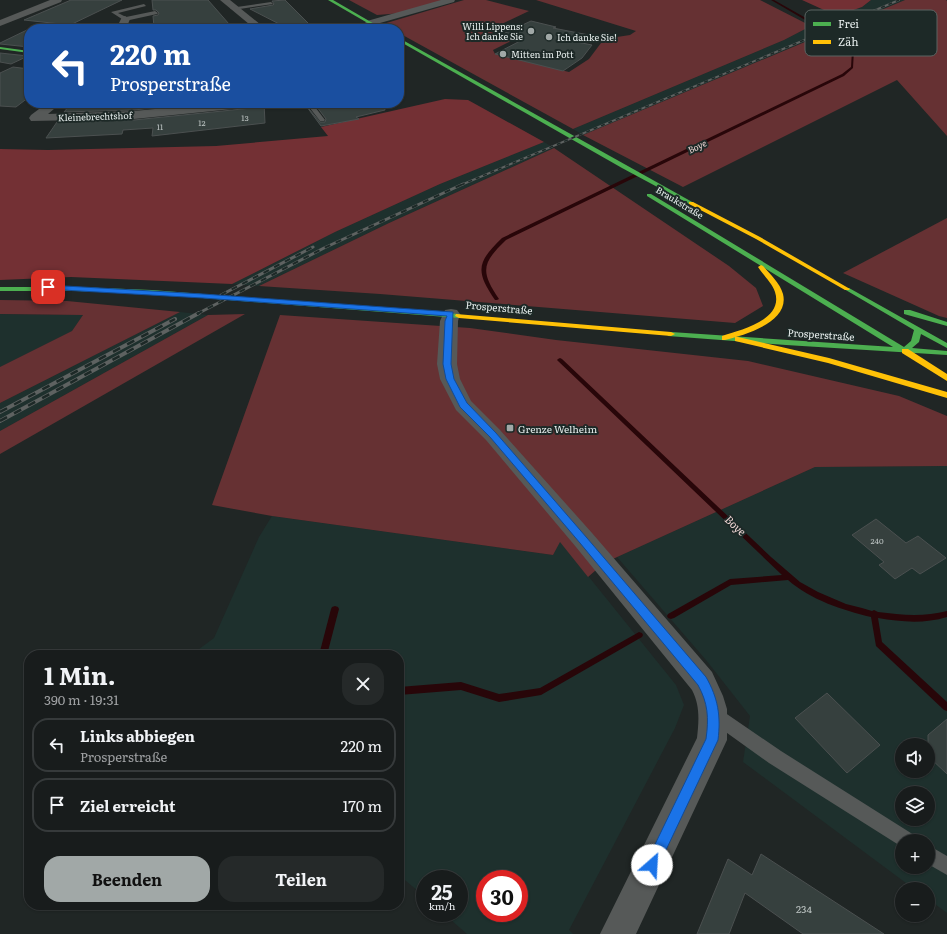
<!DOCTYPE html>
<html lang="de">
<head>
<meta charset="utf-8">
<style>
  :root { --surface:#181c1c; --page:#252929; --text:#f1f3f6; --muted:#9fa1a3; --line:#363a3b; --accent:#a1a8a7 }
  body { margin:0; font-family:Literata,serif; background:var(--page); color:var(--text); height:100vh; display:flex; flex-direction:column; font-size:15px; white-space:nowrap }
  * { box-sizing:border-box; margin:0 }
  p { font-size:13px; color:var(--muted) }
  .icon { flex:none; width:22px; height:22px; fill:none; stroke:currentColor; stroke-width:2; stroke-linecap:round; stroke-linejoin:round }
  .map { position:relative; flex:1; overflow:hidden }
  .side { position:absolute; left:24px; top:650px; width:380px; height:260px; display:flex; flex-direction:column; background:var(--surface); border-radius:16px; box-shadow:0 1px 3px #0004,0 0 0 1px var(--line) }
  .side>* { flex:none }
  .guide { position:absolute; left:24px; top:24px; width:380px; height:84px; border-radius:16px; box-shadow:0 1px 3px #0004,0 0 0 1px var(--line); background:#1a4fa0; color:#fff; overflow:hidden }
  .tools { position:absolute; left:895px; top:738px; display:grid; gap:8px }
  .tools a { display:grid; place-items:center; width:40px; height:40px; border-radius:50%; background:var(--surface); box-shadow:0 1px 3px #0004,0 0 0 1px var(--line); font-size:20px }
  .speed { position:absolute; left:416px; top:870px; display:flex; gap:8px; font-size:20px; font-weight:700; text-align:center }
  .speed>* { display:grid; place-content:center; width:52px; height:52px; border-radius:50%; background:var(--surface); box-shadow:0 1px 3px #0004,0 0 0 1px var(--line); line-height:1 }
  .speed small { font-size:10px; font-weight:400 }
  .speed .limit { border:6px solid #d22; background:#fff; color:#111 }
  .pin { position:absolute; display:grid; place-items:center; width:34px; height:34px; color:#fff; margin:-17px; border-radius:8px; box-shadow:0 2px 6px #0006 }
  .me { position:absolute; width:44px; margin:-22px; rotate:26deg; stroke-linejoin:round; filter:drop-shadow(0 0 3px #0008) }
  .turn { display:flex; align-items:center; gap:14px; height:84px; padding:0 20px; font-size:18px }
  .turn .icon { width:52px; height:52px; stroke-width:2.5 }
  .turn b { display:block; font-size:28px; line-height:34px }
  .round { display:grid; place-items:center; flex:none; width:42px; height:42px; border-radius:16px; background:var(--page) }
  .headline { display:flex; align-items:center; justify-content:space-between; height:68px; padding:0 20px }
  h1 { font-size:24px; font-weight:700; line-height:30px }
  .cta { display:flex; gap:8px; margin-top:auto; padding:8px 20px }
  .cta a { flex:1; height:46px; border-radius:16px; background:var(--accent); color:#111; font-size:16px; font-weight:700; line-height:46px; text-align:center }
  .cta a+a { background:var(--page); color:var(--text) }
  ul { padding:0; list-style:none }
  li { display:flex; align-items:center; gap:12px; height:54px; margin:0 8px 6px; padding:0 12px; border:2px solid var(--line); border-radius:16px }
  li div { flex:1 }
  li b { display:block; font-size:15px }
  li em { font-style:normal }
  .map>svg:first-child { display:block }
</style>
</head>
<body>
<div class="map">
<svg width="947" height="934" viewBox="0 0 947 934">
  <rect width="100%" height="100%" fill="#202625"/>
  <!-- built -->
  <g fill="#1e302d" fill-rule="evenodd">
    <path d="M871,0H905L831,31L817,23L862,7Z"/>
    <path d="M811,26L824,34L583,135L573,129L784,40Z"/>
    <path d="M544,142L554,148L389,223L259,286L232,284L335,232L440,184Z"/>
    <path d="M180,312L208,315L0,431V403Z"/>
    <path d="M0,314L51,315H83L72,331L0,367Z"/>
    <path d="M947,466V913L928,899V889H914L743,762L750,716L706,660L617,557L815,467ZM902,745H928V771H902ZM902,793H928V819H902ZM902,841H928V867H902Z"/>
    <path d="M272,516L553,555L560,541L676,685L684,705L675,728L569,930L573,934H467L443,913H459V879H425V897L399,875V655H191L214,638L259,537ZM485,879H519V913H485Z"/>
  </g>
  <!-- green -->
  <g fill="#663133">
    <path d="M349,0H446L402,13L377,15Z"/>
    <path d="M464,0H486L529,11L487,31L515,39L493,50L495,54L569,72L589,59L604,39L630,35L636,31L536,0H760L811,26L784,40L573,129L399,33V29H393L383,24Z"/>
    <path d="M905,0H946L947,1V136L897,80L683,187L583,135Z"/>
    <path d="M554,148L729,266L756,288L763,306L735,323L380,294L259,286L389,223Z"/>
    <path d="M947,218V318L939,316L843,273Z"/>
    <path d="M0,300L67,301L180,312L0,403V367L72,331L83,315L0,314Z"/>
    <path d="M245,314L0,454V431L208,315Z"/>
    <path d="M280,315L470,328L556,340L748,361L899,396L947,416V466L815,467L604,563L588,577L560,542L553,555L272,516L212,505Z"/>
  </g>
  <!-- forest -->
  <g fill="#733034">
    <path d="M802,0H871L862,7L817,23L812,19L821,15L824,10Z"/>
    <path d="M445,99L468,100L544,142L440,184L335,232L232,284L71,277L0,280V149L48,150L216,146L328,136L321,127Z"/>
  </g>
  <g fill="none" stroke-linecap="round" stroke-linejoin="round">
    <!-- stream -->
    <g fill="#280609" fill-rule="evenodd">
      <path d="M771,0H774L850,43L854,50L853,68L844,76L506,240C482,263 480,271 499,299L497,300H495C475,271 477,262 502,238L842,74L851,67L852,50L848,45Z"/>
      <path d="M560,358L562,359L771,557L800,582L818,592L846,604L862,608L872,611L874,610L878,612C901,615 924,617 947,611V617C924,624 901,622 878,618L882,642L947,702V711L944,710L876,646L871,617C842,610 811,600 788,580L731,585L674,618L671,619L668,618L667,616L668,614L730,579L782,575L558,361L557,360L558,359Z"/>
      <path d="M335,606L338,607L339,609L327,655H319L331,609L332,607Z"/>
      <path d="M639,632L642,633L643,635L642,637L541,695L499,702L461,690L399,695V687L461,682L499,694L540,688Z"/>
    </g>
  </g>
  <!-- building -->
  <g fill="#36403e" stroke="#4b5050">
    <path d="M71,0H122L70,25L24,20Z"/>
    <path d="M152,0H208L229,24L194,29H158L157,27H154L153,16L158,15L159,13L156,10H153Z"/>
    <path d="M285,0L314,29L287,28L250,9L273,5L274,4L272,1Z"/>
    <path d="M531,21L556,27L553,28L589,35L577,42L592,45L582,58L563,71L495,54L524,39L503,34Z"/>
    <path d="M29,29V47L0,44V43Z"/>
    <path d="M0,53L28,56L11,64L0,62Z"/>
    <path d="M13,67L29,69V97L16,107L0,106V73Z"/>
    <path d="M106,103H201L134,110L64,112L70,105Z"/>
    <path d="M259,103H264L265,123L152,136L153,128L123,130L122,134L46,138L57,122L134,120L252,108L257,107Z"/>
    <path d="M304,103L320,122H325L326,119L314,103H384L385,110L356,117L359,119L321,126Z"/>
    <path d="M876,519L906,543L918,536L946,558L920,574L912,568L895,579L879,565L884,562L852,535Z"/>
    <path d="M827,693L880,745L847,773L795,718Z"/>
    <path d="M947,719V774L928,756V735Z"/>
    <path d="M761,854L884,934H803L745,893L729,934H697L728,859L752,875Z"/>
  </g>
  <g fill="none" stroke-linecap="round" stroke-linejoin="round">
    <!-- lane -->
    <g fill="#565958" fill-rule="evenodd">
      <path d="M271,2L273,4L233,10L230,8Z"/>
      <path d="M144,4L146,6L118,13L126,17L155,11L158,13L157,14L125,21L111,12Z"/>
      <path d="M306,103H312L325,120L324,121H320Z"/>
      <path d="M715,707L721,710L781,751L914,835L917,841H902V847L769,763L709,720L707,715L709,710Z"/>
      <path d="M928,845L947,856V875L928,864Z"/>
    </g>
    <!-- street -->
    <g fill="#565958" fill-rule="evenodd">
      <path d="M50,0H62L61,2L0,26V20Z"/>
      <path d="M220,0H230L266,29H224L229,26L249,24Z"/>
      <path d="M441,0H455L454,2L373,25L370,26L365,23L367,21Z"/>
      <path d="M125,16L130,19L126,29H116L122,17Z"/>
      <path d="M47,103H61L48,114L134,111L217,103H258L256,106L252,107L134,119L31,121L29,118L31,115Z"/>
      <path d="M451,309L457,310L460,314L458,321L457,364L460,379L471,401L500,430L592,533L712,672L723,696L727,709V740L636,934H600L697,738C699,721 700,705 692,690L576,547L486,440L456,410L440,379L437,364L440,321L445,310Z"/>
    </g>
    <!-- fast -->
    <g fill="#4caf50" fill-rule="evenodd">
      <path d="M328,0H333L383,29H378Z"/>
      <path d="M363,26L364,28L353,29L354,28Z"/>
      <path d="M399,38L694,203L689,204L622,168L399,41Z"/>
      <path d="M0,47L29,51V53L0,49Z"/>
      <path d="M647,194H651L904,347L911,341L914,330L844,289L845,288H849L947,343V348L921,334L919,342L912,348L947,351V355L786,345L668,336L667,334L671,332L893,347L647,196Z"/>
      <path d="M0,287H76L152,290L459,314L463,316L459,318L152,294L76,291H0Z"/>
      <path d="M904,310H910L947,322V326L904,314Z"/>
    </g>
    <!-- slow -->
    <g fill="#ffc107" fill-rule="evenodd">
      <path d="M689,202H693L760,237L850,289L849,290H845L756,239L689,204Z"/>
      <path d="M761,265L763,266C770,274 780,283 783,294C790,322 745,335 725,340H722V336C741,330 784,320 775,292C772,283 763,275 758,267Z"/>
      <path d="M456,314L671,332L675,334L671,336L459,318L455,316Z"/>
      <path d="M735,337H738L829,358L947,392V398L828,363L735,341Z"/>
      <path d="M902,349H908L947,374V381L902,353Z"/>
    </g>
    <!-- rail-far2 casing -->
    <g stroke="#5e6261" stroke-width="2">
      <path id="rail-far2" d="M461,185L899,0"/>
    </g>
    <!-- rail-far1 casing -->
    <g stroke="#5e6261" stroke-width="3">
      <g id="rail-far1">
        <path d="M221,295L313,247"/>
        <path d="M197,314L324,248L463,184"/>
      </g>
    </g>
    <!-- rail casing -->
    <g stroke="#5e6261" stroke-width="4">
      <g id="rail">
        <path d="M0,412L175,319"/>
        <path d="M0,421L199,313"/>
      </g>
    </g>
    <!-- rail-far2 -->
    <use href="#rail-far2" stroke="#1d2927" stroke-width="1.5" stroke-dasharray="4" stroke-linecap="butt"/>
    <!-- rail-far1 -->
    <use href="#rail-far1" stroke="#1d2927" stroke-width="2" stroke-dasharray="6" stroke-linecap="butt"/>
    <!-- rail -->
    <use href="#rail" stroke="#1d2927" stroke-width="2.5" stroke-dasharray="8" stroke-linecap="butt"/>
  </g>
  <!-- route -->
  <path fill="#1a73e8" stroke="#114b97" d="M48,285L203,294L453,312L451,364L454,379L467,403L496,433L587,538L706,677C718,698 721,716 718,740L657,869L652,871L647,869L645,865L706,739C709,718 708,703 698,685L580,543L490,437L460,407L446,379L443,364L445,321L447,316L203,298L45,289L44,287Z"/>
  <!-- markers -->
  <g fill="#a1a8a7" stroke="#1d2927" stroke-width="1.5">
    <circle cx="531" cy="31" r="4"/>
    <circle cx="549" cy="37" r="4"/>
    <circle cx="503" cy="54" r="4"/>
    <rect x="506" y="424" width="8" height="8" rx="2"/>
  </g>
  <g text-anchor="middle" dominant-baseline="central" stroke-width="4" stroke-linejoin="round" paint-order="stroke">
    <!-- number labels -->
    <g font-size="8" fill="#bbc2c1">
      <text x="245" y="117">13</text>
      <text x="202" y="122">12</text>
      <text x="160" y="126">11</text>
      <text x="877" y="540">240</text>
    </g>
    <!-- far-poi labels -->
    <g font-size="9" fill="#e7eeed" stroke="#1d2927" text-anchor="start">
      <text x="523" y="26" text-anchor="end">Willi Lippens:<tspan x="523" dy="10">Ich danke Sie</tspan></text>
      <text x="557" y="37">Ich danke Sie!</text>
      <text x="511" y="54">Mitten im Pott</text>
    </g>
    <!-- far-street labels -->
    <g font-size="9" fill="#e7eeed" stroke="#1d2927">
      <text transform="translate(95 116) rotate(-2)">Kleinebrechtshof</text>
      <text transform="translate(680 202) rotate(31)">Braukstraße</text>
    </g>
    <!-- far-water labels -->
    <g font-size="9" font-style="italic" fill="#f3dad9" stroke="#1d2927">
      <text transform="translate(697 146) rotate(-26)">Boye</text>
    </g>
    <!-- street labels -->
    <g font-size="10" fill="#e7eeed" stroke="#1d2927">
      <text transform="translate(499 307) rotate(5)">Prosperstraße</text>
      <text transform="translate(821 334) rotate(4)">Prosperstraße</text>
    </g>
    <!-- poi labels -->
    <g font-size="10" fill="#e7eeed" stroke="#1d2927" text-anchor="start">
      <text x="518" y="428">Grenze Welheim</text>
    </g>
    <!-- near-number labels -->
    <g font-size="10" fill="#bbc2c1">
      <text x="804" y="908">234</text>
    </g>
    <!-- water labels -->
    <g font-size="11" font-style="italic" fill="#f3dad9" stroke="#1d2927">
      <text transform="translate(736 525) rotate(43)">Boye</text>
    </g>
  </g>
  <!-- legend -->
  <rect x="805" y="10" width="132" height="46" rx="6" fill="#1d2927" stroke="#5a6462" stroke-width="1"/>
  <rect x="813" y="22" width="18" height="4" fill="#4caf50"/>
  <rect x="813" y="40" width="18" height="4" fill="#ffc107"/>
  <g font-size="11" fill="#e7eeed">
    <text x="838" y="28">Frei</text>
    <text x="838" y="46">Zäh</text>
  </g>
</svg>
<div class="tools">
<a><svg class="icon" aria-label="sound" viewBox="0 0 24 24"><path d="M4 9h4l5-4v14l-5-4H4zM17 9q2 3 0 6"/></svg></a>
<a><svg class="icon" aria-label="layers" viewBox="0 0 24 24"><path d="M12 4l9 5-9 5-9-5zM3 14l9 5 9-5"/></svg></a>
<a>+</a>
<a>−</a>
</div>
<div class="speed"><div>25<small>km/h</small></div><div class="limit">30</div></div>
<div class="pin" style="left:48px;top:287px;background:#d93025"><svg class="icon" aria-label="arrive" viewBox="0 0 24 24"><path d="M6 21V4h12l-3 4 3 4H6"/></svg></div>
<svg class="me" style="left:652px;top:865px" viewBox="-20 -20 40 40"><circle r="19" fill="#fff"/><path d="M0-13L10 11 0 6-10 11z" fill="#1a73e8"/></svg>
<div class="guide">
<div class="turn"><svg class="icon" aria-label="left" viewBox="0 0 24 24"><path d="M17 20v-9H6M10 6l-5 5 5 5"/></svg><div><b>220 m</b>Prosperstraße</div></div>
</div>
<section class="side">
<div class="headline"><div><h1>1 Min.</h1><p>390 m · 19:31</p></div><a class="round"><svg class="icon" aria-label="close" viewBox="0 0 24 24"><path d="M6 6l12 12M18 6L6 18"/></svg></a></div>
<ul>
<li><svg class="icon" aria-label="left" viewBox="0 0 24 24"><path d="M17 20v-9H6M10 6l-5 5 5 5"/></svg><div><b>Links abbiegen</b><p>Prosperstraße</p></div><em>220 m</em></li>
<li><svg class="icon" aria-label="arrive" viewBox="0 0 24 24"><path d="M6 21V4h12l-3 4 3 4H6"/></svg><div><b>Ziel erreicht</b></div><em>170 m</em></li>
</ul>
<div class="cta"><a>Beenden</a><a>Teilen</a></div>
</section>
</div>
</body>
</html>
